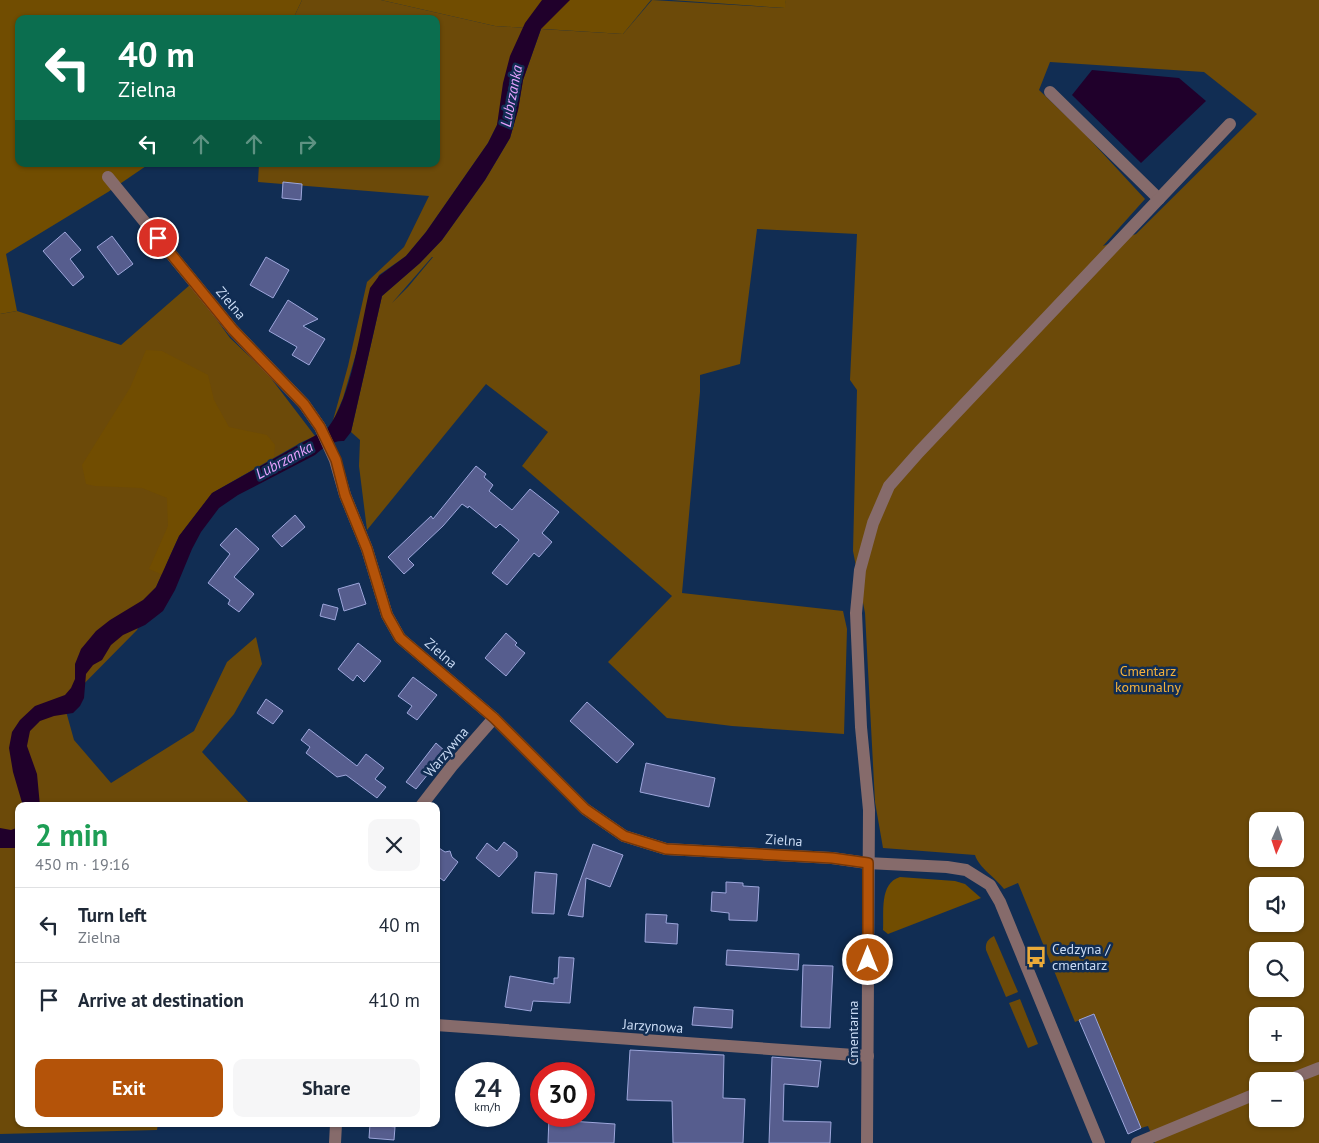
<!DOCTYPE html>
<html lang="en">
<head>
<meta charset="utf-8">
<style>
  :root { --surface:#fff; --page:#f6f6f7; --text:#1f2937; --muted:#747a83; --line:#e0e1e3; --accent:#b45309 }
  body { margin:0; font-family:"PT Sans",sans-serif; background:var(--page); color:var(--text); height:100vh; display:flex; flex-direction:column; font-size:19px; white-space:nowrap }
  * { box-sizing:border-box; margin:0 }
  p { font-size:16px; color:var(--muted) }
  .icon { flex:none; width:28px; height:28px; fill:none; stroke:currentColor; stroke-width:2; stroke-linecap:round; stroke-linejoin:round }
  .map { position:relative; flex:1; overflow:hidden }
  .sheet { position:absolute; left:15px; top:802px; width:425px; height:325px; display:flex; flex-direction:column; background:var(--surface); border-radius:10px; box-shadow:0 1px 4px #0004 }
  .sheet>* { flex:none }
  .guide { position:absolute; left:15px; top:15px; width:425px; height:152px; border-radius:10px; box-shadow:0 1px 4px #0004; background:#0b6e4f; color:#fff; overflow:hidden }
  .needle { width:32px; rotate:183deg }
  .controls { position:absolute; left:1249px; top:812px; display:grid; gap:10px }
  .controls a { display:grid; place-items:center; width:55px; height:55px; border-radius:10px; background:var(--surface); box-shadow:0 1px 4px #0004; font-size:25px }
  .speed { position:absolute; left:455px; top:1062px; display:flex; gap:10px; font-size:25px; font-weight:700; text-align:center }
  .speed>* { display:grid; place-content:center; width:65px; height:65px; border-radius:50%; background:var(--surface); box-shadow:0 1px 4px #0004; line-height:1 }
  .speed small { font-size:12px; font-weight:400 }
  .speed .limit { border:8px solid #d22; background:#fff; color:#111 }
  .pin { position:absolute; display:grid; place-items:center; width:42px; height:42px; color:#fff; margin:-21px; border:2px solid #fff; border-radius:50%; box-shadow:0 1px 5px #0007 }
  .me { position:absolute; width:55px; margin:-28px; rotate:0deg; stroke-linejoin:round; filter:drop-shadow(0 0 4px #0008) }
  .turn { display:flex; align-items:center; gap:18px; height:105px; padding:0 20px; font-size:22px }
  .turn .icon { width:65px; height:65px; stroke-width:2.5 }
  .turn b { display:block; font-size:35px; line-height:42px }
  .lanes { display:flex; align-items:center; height:48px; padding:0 20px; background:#0003; justify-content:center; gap:25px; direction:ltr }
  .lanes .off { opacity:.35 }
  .round { display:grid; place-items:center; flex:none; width:52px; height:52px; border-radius:10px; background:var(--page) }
  .summary { display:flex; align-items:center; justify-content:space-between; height:85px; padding:0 20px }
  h1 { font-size:30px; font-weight:800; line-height:38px; color:#1e9e55 }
  .primary-button { display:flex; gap:10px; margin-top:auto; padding:10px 20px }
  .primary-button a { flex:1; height:58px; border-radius:10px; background:var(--accent); color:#fff; font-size:20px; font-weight:800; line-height:58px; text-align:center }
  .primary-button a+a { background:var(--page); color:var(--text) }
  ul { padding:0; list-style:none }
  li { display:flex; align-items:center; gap:15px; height:75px; padding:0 20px; border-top:1px solid var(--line) }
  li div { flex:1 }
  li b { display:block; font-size:19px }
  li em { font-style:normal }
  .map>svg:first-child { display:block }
</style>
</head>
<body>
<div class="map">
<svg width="1319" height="1143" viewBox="0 0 1319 1143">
  <rect width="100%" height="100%" fill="#112d53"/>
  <!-- green -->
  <g fill="#6c4a09" fill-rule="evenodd">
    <path d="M302,0H381L495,26L528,28L497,125L488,143L426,232L406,256L379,275L343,398L332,424L348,366L367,282L404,247L429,196L258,182L259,164H436V19H293Z"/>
    <path d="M652,0L784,8L786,0H1319V1143H1155L1148,1126L1141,1128L1094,1014L1075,1022L1018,883L1004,889C996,878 979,868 975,855L883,848L875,802L865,613L853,551L857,390L850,380L857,234L757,229L740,364L700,375V392L682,593L843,611L847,629L844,734L732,726L667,718L608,662L672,596L522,466L548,432L486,384L367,530L359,466L360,440L351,432L382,296L420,263L442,240L485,180L510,138L518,110L523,80L541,29L623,34ZM1050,62L1204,72L1257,114L1136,234L1103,246L1145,199L1083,132L1039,90ZM433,257L408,287L392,303L432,257ZM1258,821H1295V859H1258ZM1258,886H1295V924H1258ZM1258,951H1295V989H1258ZM1258,1016H1295V1054H1258ZM1258,1081H1295V1119H1258Z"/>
    <path d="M191,284L230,338L267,373L315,436L302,442L212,493L179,536L137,630L64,704L74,740L111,783L194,731L227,662L256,637L262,664L234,714L202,752L252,806H19V1124H158L157,1130L0,1134V314L17,311L121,345Z"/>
    <path d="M994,936L1018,992L1006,997L986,950C985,943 988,939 994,936Z"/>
    <path d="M1020,999L1038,1044L1028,1048L1009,1003Z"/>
  </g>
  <!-- forest -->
  <g fill="#714d01">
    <path d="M0,0H302L293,19H19V164H149L108,192L6,254L17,311L0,314Z"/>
    <path d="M381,0H651L623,34L495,26Z"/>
    <path d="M671,0H786L785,8Z"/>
    <path d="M146,350L162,351L208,375L214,400L229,427L267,435L275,445L274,457L212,493L179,536L169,556L163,575L149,569L168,526L167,498L142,488L95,486L86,484L82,465L130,388Z"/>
    <path d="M900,877L955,881L965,884L981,898L888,934L883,930C884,913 879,883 900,877Z"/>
  </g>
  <!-- water -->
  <g fill="#20002b">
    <path d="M542,0H570L541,29L523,80L518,110L510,138L485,180L442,240L420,263L382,296L351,432L344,441C333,440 323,448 315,455L238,495L219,508L201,532L192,549L175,590L163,611L145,625L123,635L111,645L102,660L93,665L86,674L84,698L80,706L73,713L54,716L40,721L30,731L27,746L37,774L40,806H23L13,772L9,748L12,732L20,720L35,706L65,695L71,688L75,679V664L81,649L96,631L110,620L143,600L156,587L179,536L212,493L327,429C352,398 360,328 370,288L379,276L406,256L426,232L488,143L497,125L503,83L510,56L525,23Z"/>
    <path d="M1092,70L1179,78L1206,101L1141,163L1072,95Z"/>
    <path d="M19,827V848H0V828L11,830Z"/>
  </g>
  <!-- building -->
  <g fill="#565d8e" stroke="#9da6db">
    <path d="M283,182L302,184L301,200L282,198Z"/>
    <path d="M65,232L81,250L70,259L84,277L73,286L43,251Z"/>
    <path d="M112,236L133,264L118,275L97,247Z"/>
    <path d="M266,257L289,270L273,298L250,285Z"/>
    <path d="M288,300L318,319L303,326L325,339L309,365L292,355L297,347L269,331Z"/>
    <path d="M476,466L486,474L484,477L493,485L489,491L512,510L530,489L559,512L542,533L552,542L539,557L534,553L507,585L492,573L519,540L500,524L496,528L469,506L468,508L462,504L443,526L408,559L414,565L404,574L388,557L431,516L433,519Z"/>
    <path d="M295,515L305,527L282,547L272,536Z"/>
    <path d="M236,528L259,549L234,577L254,594L239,612L228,604L230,600L208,583L230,554L220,545Z"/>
    <path d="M359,583L366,604L344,611L338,589Z"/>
    <path d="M323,604L338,608L335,620L320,616Z"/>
    <path d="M506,633L517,643L515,645L525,653L506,676L485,658Z"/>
    <path d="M358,643L381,661L364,682L357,675L353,681L338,669Z"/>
    <path d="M413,677L437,695L417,720L407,713L412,706L398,696Z"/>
    <path d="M266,699L283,711L273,724L257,713Z"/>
    <path d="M587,702L634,744L617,763L570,721Z"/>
    <path d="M309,729L357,766L366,754L384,768L375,779L386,787L377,798L346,775L337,777L306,753L310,747L301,740Z"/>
    <path d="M436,743L446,752L416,789L406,782Z"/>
    <path d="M646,763L715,778L709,807L640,792Z"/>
    <path d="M504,842L517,852V857L499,877L476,858L487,843L497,851Z"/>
    <path d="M593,844L623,855L610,887L586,878L583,917L568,915Z"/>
    <path d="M436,846L445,852L450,851L452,857L458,862L444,881L436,875Z"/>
    <path d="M535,872L557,874L554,914L532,913Z"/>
    <path d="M726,882L743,883V886L759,887L757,921L729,920V913L711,911L712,892L726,893Z"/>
    <path d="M646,914L667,915L666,923L678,924L677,944L645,942Z"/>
    <path d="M727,950L799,954L798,970L726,965Z"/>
    <path d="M559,957L574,958L570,1003L533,1001L531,1011L505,1007L510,976L554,984V978H558Z"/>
    <path d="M803,965L833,966L830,1028L801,1027Z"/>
    <path d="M694,1007L733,1010L732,1028L692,1025Z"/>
    <path d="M1094,1014L1141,1128L1128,1134L1079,1020Z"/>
    <path d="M630,1050L724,1055L723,1098L745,1099L743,1143H673L672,1101L627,1100Z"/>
    <path d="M772,1057L821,1061L818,1087L784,1084L783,1121L831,1122L830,1143H769Z"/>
    <path d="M549,1116H570V1121L615,1124L614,1143H548Z"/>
    <path d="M370,1124L395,1127L394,1140L369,1138Z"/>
  </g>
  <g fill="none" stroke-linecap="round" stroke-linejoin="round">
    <!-- minor -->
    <g stroke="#866b6b" stroke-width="12">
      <path d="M1050,92L1159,199"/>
      <path d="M108,177L233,330L304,404L320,427L335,460L345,495L367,549L387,615L400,638L494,718L585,809L624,836L666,849L832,858L867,863L947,867L966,870L990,885L1000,902L1099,1143"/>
      <path d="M421,806L452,766L494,718"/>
      <path d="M436,1025L868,1056"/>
      <path d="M1286,1081L1319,1068"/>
      <path d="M335,1143L336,1124"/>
      <path d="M867,1143L869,810L861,727L856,613L860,570L873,523L889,486L919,452L1230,124"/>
      <path d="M1137,1143L1258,1093"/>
    </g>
  </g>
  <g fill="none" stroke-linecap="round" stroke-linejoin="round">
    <!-- route casing -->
    <g stroke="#753606" stroke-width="12">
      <path id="route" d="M158,238L233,330L304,404L320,427L336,460L345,495L367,549L387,615L400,638L494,718L585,809L624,836L666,849L832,858L868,863V960"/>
    </g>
    <!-- route -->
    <use href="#route" stroke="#b45309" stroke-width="9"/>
  </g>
  <!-- icons -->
  <defs>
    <g id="bus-bare" transform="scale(1.725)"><path d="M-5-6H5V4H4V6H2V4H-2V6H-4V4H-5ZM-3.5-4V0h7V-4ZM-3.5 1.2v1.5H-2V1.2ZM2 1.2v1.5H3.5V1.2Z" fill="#eaaa39" stroke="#112d53" stroke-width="2.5" paint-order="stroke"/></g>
  </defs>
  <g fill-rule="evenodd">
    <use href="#bus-bare" x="1036" y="957"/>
  </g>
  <g text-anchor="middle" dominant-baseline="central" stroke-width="5" stroke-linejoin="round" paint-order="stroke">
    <!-- street labels -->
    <g font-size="14" fill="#cadbf4" stroke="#112d53">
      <text transform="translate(231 303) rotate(50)">Zielna</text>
      <text transform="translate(441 653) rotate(41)">Zielna</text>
      <text transform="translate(446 752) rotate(-50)">Warzywna</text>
      <text transform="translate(784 840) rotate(4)">Zielna</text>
      <text transform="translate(653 1026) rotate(4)">Jarzynowa</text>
      <text transform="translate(853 1033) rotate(-90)">Cmentarna</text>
    </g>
    <!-- park labels -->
    <g font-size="14" fill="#f3b13c" stroke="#112d53">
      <text x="1148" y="671">Cmentarz<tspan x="1148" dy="16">komunalny</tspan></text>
    </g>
    <!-- poi labels -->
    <g font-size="14" fill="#cadbf4" stroke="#112d53" text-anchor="start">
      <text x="1052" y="949">Cedzyna /<tspan x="1052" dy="16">cmentarz</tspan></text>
    </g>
    <!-- water labels -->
    <g font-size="15" font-style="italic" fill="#e7a1ff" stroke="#112d53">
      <text transform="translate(511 96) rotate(-79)">Lubrzanka</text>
      <text transform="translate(284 460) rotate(-28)">Lubrzanka</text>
    </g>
  </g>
</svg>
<div class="controls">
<a><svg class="needle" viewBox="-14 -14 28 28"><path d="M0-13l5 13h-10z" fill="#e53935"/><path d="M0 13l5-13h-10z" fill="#747a83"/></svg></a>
<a><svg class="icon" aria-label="sound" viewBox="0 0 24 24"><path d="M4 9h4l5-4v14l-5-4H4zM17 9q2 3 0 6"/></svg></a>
<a><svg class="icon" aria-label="search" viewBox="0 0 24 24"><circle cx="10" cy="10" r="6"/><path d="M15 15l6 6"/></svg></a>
<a>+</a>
<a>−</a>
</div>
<div class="speed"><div>24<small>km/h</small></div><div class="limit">30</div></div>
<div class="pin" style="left:158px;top:238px;background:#d93025"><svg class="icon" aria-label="arrive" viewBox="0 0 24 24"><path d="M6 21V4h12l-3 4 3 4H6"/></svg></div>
<svg class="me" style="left:868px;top:960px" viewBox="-20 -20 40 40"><circle r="17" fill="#b45309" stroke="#fff" stroke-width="3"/><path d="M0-11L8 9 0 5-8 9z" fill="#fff"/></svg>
<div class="guide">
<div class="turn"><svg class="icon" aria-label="left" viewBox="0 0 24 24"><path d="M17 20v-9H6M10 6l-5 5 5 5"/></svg><div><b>40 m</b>Zielna</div></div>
<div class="lanes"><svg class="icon" aria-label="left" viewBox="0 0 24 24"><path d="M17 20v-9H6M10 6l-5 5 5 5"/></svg><svg class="icon off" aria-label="ahead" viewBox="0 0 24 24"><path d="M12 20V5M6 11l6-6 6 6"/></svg><svg class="icon off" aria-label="ahead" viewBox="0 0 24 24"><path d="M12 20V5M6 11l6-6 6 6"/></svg><svg class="icon off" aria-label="right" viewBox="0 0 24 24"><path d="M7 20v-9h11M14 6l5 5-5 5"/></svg></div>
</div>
<section class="sheet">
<div class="summary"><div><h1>2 min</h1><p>450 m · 19:16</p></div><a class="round"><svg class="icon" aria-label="close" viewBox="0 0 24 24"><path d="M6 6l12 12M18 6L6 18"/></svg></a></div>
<ul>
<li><svg class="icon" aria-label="left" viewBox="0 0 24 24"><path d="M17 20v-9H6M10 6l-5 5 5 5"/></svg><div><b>Turn left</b><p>Zielna</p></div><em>40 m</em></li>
<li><svg class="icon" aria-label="arrive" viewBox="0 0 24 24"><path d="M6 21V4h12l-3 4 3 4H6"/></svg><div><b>Arrive at destination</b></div><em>410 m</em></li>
</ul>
<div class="primary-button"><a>Exit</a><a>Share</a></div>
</section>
</div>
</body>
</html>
